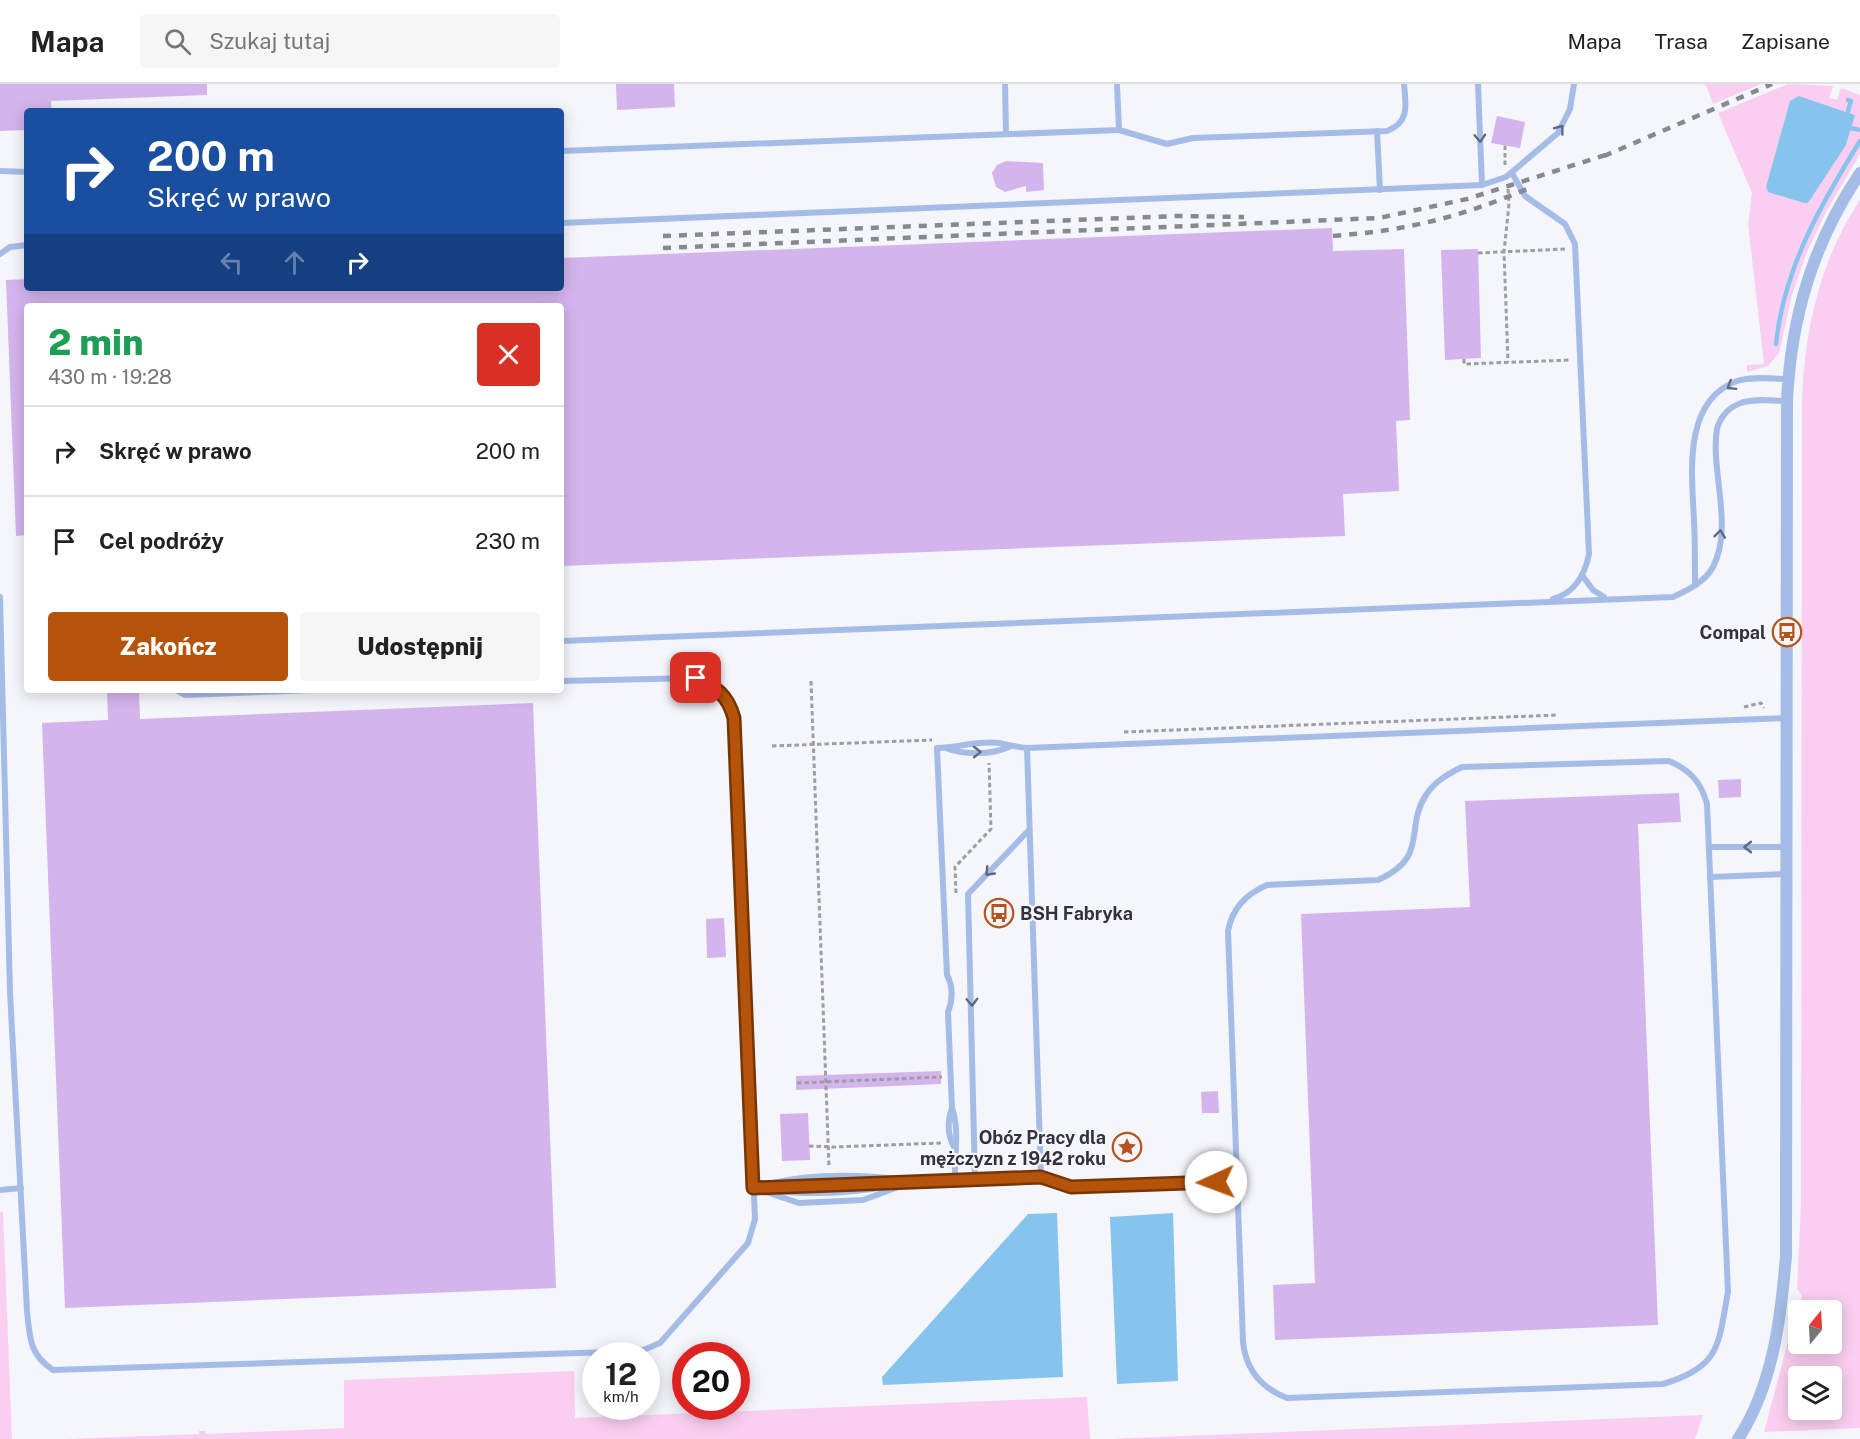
<!DOCTYPE html>
<html lang="pl">
<head>
<meta charset="utf-8">
<style>
  :root { --surface:#fff; --page:#f6f6f6; --text:#222; --muted:#767676; --line:#e0e0e0; --accent:#b45309 }
  body { margin:0; font-family:"Public Sans",sans-serif; background:var(--page); color:var(--text); height:100vh; display:flex; flex-direction:column; font-size:22px; white-space:nowrap }
  * { box-sizing:border-box; margin:0 }
  p { font-size:20px; color:var(--muted) }
  .icon { flex:none; width:33px; height:33px; fill:none; stroke:currentColor; stroke-width:2; stroke-linecap:round; stroke-linejoin:round }
  .map { position:relative; flex:1; overflow:hidden }
  .drawer { position:absolute; left:24px; top:219px; width:540px; height:390px; display:flex; flex-direction:column; background:var(--surface); border-radius:6px; box-shadow:0 3px 15px #0003 }
  .drawer>* { flex:none }
  .banner { position:absolute; left:24px; top:24px; width:540px; height:183px; border-radius:6px; box-shadow:0 3px 15px #0003; background:#1a4fa0; color:#fff; overflow:hidden }
  .needle { width:39px; rotate:18deg }
  .tools { position:absolute; left:1788px; top:1216px; display:grid; gap:12px }
  .tools a { display:grid; place-items:center; width:54px; height:54px; border-radius:6px; background:var(--surface); box-shadow:0 3px 15px #0003; font-size:30px }
  .speed { position:absolute; left:582px; top:1258px; display:flex; gap:12px; font-size:30px; font-weight:700; text-align:center }
  .speed>* { display:grid; place-content:center; width:78px; height:78px; border-radius:50%; background:var(--surface); box-shadow:0 3px 15px #0003; line-height:1 }
  .speed small { font-size:15px; font-weight:400 }
  .speed .limit { border:9px solid #d22; background:#fff; color:#111 }
  .pin { position:absolute; display:grid; place-items:center; width:51px; height:51px; color:#fff; margin:-26px; border-radius:12px; box-shadow:0 3px 9px #0006 }
  .me { position:absolute; width:66px; margin:-33px; rotate:268deg; stroke-linejoin:round; filter:drop-shadow(0 0 4px #0008) }
  .turn { display:flex; align-items:center; gap:21px; height:126px; padding:0 24px; font-size:27px }
  .turn .icon { width:78px; height:78px; stroke-width:2.5 }
  .turn b { display:block; font-size:42px; line-height:51px }
  .lanes { display:flex; align-items:center; height:57px; padding:0 24px; background:#0003; justify-content:center; gap:30px; direction:ltr }
  .lanes .off { opacity:.35 }
  .round { display:grid; place-items:center; flex:none; width:63px; height:63px; border-radius:6px; background:var(--page) }
  .summary { display:flex; align-items:center; justify-content:space-between; height:102px; padding:0 24px }
  h1 { font-size:36px; font-weight:800; line-height:45px; color:#1e9e55 }
  .primary-button { display:flex; gap:12px; margin-top:auto; padding:12px 24px }
  .primary-button a { flex:1; height:69px; border-radius:6px; background:var(--accent); color:#fff; font-size:24px; font-weight:800; line-height:69px; text-align:center }
  .primary-button a+a { background:var(--page); color:var(--text) }
  ul { padding:0; list-style:none }
  li { display:flex; align-items:center; gap:18px; height:90px; padding:0 24px; border-top:2px solid var(--line) }
  li div { flex:1 }
  li b { display:block; font-size:22px }
  li em { font-style:normal }
  header { display:flex; align-items:center; gap:36px; box-sizing:border-box; height:84px; padding:0 30px; background:var(--surface); border-bottom:2px solid var(--line) }
  header strong { font-size:28px }
  nav { display:flex; gap:33px; margin-inline-start:auto; font-size:21px }
  .search { width:420px; height:54px; background:var(--page); display:flex; align-items:center; gap:15px; box-sizing:border-box; padding:0 21px; border-radius:6px; color:var(--muted); font-size:22px }
  .map>svg:first-child { display:block }
</style>
</head>
<body>
<header>
<strong>Mapa</strong>
<div class="search"><svg class="icon" aria-label="search" viewBox="0 0 24 24"><circle cx="10" cy="10" r="6"/><path d="M15 15l6 6"/></svg>Szukaj tutaj</div>
<nav><a>Mapa</a><a>Trasa</a><a>Zapisane</a></nav>
</header>
<div class="map">
<svg width="1860" height="1355" viewBox="0 0 1860 1355">
  <rect width="100%" height="100%" fill="#f5f5fc"/>
  <!-- green -->
  <g fill="#facef0" fill-rule="evenodd">
    <path d="M1701,0H1761L1713,20L1706,1Z"/>
    <path d="M1788,0L1833,2L1829,14L1837,16L1841,4L1860,11V70L1826,128L1807,168L1792,211L1779,269L1768,282L1747,288V281L1764,280L1748,140L1752,109L1718,29ZM1799,12L1855,31L1846,61Z"/>
    <path d="M1860,116V1344L1764,1348L1789,1254L1796,1248L1798,1233V1260H1832V1227H1799L1802,1212L1797,1205L1801,1120L1802,315C1805,244 1820,176 1860,116ZM1798,1293H1832V1326H1798Z"/>
    <path d="M0,1128H3L12,1355H0Z"/>
    <path d="M574,1287L575,1334L1087,1313L1090,1355H66L199,1350V1347H205L206,1350L344,1344V1296Z"/>
    <path d="M1703,1331L1695,1355H1108Z"/>
  </g>
  <!-- water -->
  <g fill="#87c4ed">
    <path d="M1799,12L1855,31L1846,61L1808,119H1804L1768,108L1766,103L1790,17Z"/>
    <path d="M1057,1129L1063,1293L883,1301L882,1293L1028,1130Z"/>
    <path d="M1173,1129L1178,1297L1117,1300L1110,1133Z"/>
  </g>
  <g fill="none" stroke-linecap="round" stroke-linejoin="round">
    <!-- stream -->
    <g stroke="#87c4ed" stroke-width="4.5">
      <path d="M1848,27L1851,17L1848,16"/>
      <path d="M1851,44L1860,46"/>
      <path d="M1776,260C1784,184 1821,120 1860,57"/>
    </g>
  </g>
  <!-- building -->
  <g fill="#d4b4ed">
    <path d="M0,0H207V11L51,17L52,27H27V46L0,47Z"/>
    <path d="M616,0H674L675,23L617,26Z"/>
    <path d="M1497,32L1525,38L1520,64L1491,59Z"/>
    <path d="M1006,77L1043,79L1044,106L1026,108V102L1005,108L996,103L992,89L997,81Z"/>
    <path d="M1332,144L1333,167L1404,165L1410,336L1396,337L1399,407L1343,410L1345,452L561,482V222H27V451L16,452L6,196L27,195V204H561V174Z"/>
    <path d="M1478,165L1481,274L1445,276L1441,166Z"/>
    <path d="M107,606H139L140,635L533,619L556,1204L65,1224L42,639L108,636Z"/>
    <path d="M1741,695V713L1719,714L1718,696Z"/>
    <path d="M1679,709L1681,738L1638,740L1658,1241L1275,1256L1273,1201L1315,1199L1301,830L1470,823L1465,717Z"/>
    <path d="M724,834L726,873L707,874L706,835Z"/>
    <path d="M941,987V1000L796,1006V992Z"/>
    <path d="M1218,1007L1219,1029H1202L1201,1008Z"/>
    <path d="M808,1029L810,1076L782,1077L780,1030Z"/>
  </g>
  <g fill="none" stroke-linecap="round" stroke-linejoin="round">
    <!-- path -->
    <g stroke="#9e9da6" stroke-width="3" stroke-dasharray="4.5 3" stroke-linecap="butt">
      <path d="M1505,81V61"/>
      <path d="M1508,105L1509,120L1504,168L1508,278"/>
      <path d="M1478,169L1565,165"/>
      <path d="M1464,275V280L1571,276"/>
      <path d="M811,597L829,1083"/>
      <path d="M1744,623L1761,619L1764,624"/>
      <path d="M1124,648L1558,631"/>
      <path d="M772,662L932,656"/>
      <path d="M956,809L955,783L991,745L989,679"/>
      <path d="M797,999L942,993"/>
      <path d="M809,1062L834,1063L942,1059"/>
    </g>
    <!-- service -->
    <g stroke="#a5bce6" stroke-width="6">
      <path d="M1005,0L1006,50"/>
      <path d="M1478,0L1482,101"/>
      <path d="M1119,46L1167,60L1193,54L1387,47C1410,38 1406,21 1404,0"/>
      <path d="M1377,47L1380,106"/>
      <path d="M561,67L1119,46L1117,0"/>
      <path d="M0,87L27,88"/>
      <path d="M1512,89L1525,112L1565,140L1575,160L1589,470C1585,491 1574,509 1553,515"/>
      <path d="M561,139L1482,101L1506,93L1558,49L1570,25L1574,0"/>
      <path d="M0,170L10,163L27,161"/>
      <path d="M1582,491L1593,506L1604,513"/>
      <path d="M1695,501C1695,479 1695,458 1694,436C1692,391 1682,317 1737,297C1752,292 1772,295 1788,295"/>
      <path d="M0,513L10,908L27,1227C30,1254 29,1270 53,1286L641,1267L660,1259L748,1159L755,1135L734,634C728,612 717,603 696,594L561,597"/>
      <path d="M561,557L1673,513C1688,506 1705,498 1713,483C1734,442 1710,386 1717,345C1720,333 1729,323 1741,319C1754,314 1772,317 1787,317"/>
      <path d="M176,606L185,611L311,606"/>
      <path d="M946,664C963,671 991,671 1009,663"/>
      <path d="M1669,677C1690,686 1701,698 1707,720L1728,1208C1718,1261 1721,1283 1663,1300L1287,1314C1261,1304 1246,1286 1243,1258L1228,847C1232,825 1246,810 1267,801L1378,796C1430,773 1404,744 1426,711C1435,697 1448,690 1462,683Z"/>
      <path d="M1710,763H1786"/>
      <path d="M1710,793L1786,790"/>
      <path d="M952,1024C947,1038 947,1050 954,1063"/>
      <path d="M1041,1093L1071,1103L1239,1097"/>
      <path d="M955,1096C954,1072 960,1047 952,1024L948,928C953,916 953,902 947,891L937,664C957,664 978,656 999,659C1008,661 1016,663 1027,664"/>
      <path d="M975,1096L968,810L1029,746"/>
      <path d="M768,1100C810,1090 852,1090 895,1095"/>
      <path d="M753,1104L1041,1093L1027,664L1786,634"/>
      <path d="M757,1105L799,1119L863,1116L909,1099"/>
      <path d="M0,1106L21,1104"/>
      <path d="M769,1106C811,1112 853,1109 896,1101"/>
    </g>
    <!-- minor -->
    <path stroke="#a5bce6" stroke-width="12" d="M1738,1355C1773,1302 1781,1233 1786,1172L1787,317C1791,233 1813,159 1860,89"/>
    <!-- rail -->
    <g stroke="#888891" stroke-width="4.5" stroke-dasharray="8 8" stroke-linecap="butt">
      <path d="M1604,72L1772,0"/>
      <path d="M663,152L1177,132L1244,133"/>
      <path d="M1333,152C1411,146 1460,133 1532,103"/>
      <path d="M663,164L1379,134L1467,115L1612,69"/>
    </g>
  </g>
  <!-- one-way arrows -->
  <defs><path id="oneway-chevron" d="M-2-3.5L2.5 0L-2 3.5" fill="none" stroke-width="1.6" stroke-linecap="round" stroke-linejoin="round" transform="scale(1.5)"/></defs>
  <g stroke="#606981">
    <use href="#oneway-chevron" transform="translate(1560 45) rotate(-53)"/>
    <use href="#oneway-chevron" transform="translate(1480 54) rotate(87)"/>
    <use href="#oneway-chevron" transform="translate(1731 302) rotate(148)"/>
    <use href="#oneway-chevron" transform="translate(1720 450) rotate(-83)"/>
    <use href="#oneway-chevron" transform="translate(977 668) rotate(-1)"/>
    <use href="#oneway-chevron" transform="translate(1748 763) rotate(-180)"/>
    <use href="#oneway-chevron" transform="translate(989 788) rotate(134)"/>
    <use href="#oneway-chevron" transform="translate(972 918) rotate(88)"/>
  </g>
  <g fill="none" stroke-linecap="round" stroke-linejoin="round">
    <!-- route casing -->
    <g stroke="#753606" stroke-width="15">
      <path id="route" d="M696,594C717,603 728,612 734,634L753,1104L1041,1093L1071,1103L1216,1098"/>
    </g>
    <!-- route -->
    <use href="#route" stroke="#b45309" stroke-width="10"/>
  </g>
  <!-- icons -->
  <defs>
    <g id="bus-ring" transform="scale(1.5)"><circle r="9.5" fill="#f5f5fc" stroke="#b6531b" stroke-width="1.5"/><path d="M-5-6H5V4H4V6H2V4H-2V6H-4V4H-5ZM-3.5-4V0h7V-4ZM-3.5 1.2v1.5H-2V1.2ZM2 1.2v1.5H3.5V1.2Z" fill="#b6531b"/></g>
    <g id="sight-ring" transform="scale(1.5)"><circle r="9.5" fill="#f5f5fc" stroke="#b6531b" stroke-width="1.5"/><path d="M0-6L1.8-2.2L6-1.7L2.9 1.2L3.7 5.4L0 3.3L-3.7 5.4L-2.9 1.2L-6-1.7L-1.8-2.2Z" fill="#b6531b"/></g>
  </defs>
  <g fill-rule="evenodd">
    <use href="#bus-ring" x="1787" y="548"/>
    <use href="#bus-ring" x="999" y="829"/>
    <use href="#sight-ring" x="1127" y="1063"/>
  </g>
  <g text-anchor="middle" dominant-baseline="central" stroke-width="4.5" stroke-linejoin="round" paint-order="stroke">
    <!-- poi labels -->
    <g font-size="18" font-weight="bold" fill="#32313d" stroke="#f5f5fc" text-anchor="end">
      <text x="1766" y="548">Compal</text>
      <text x="1020" y="829" text-anchor="start">BSH Fabryka</text>
      <text x="1106" y="1053">Obóz Pracy dla<tspan x="1106" dy="21">mężczyzn z 1942 roku</tspan></text>
    </g>
  </g>
</svg>
<div class="tools">
<a><svg class="needle" viewBox="-14 -14 28 28"><path d="M0-13l5 13h-10z" fill="#e53935"/><path d="M0 13l5-13h-10z" fill="#767676"/></svg></a>
<a><svg class="icon" aria-label="layers" viewBox="0 0 24 24"><path d="M12 4l9 5-9 5-9-5zM3 14l9 5 9-5"/></svg></a>
</div>
<div class="speed"><div>12<small>km/h</small></div><div class="limit">20</div></div>
<div class="pin" style="left:696px;top:594px;background:#d93025"><svg class="icon" aria-label="arrive" viewBox="0 0 24 24"><path d="M6 21V4h12l-3 4 3 4H6"/></svg></div>
<svg class="me" style="left:1216px;top:1098px" viewBox="-20 -20 40 40"><circle r="19" fill="#fff"/><path d="M0-13L10 11 0 6-10 11z" fill="#b45309"/></svg>
<div class="banner">
<div class="turn"><svg class="icon" aria-label="right" viewBox="0 0 24 24"><path d="M7 20v-9h11M14 6l5 5-5 5"/></svg><div><b>200 m</b>Skręć w prawo</div></div>
<div class="lanes"><svg class="icon off" aria-label="left" viewBox="0 0 24 24"><path d="M17 20v-9H6M10 6l-5 5 5 5"/></svg><svg class="icon off" aria-label="ahead" viewBox="0 0 24 24"><path d="M12 20V5M6 11l6-6 6 6"/></svg><svg class="icon" aria-label="right" viewBox="0 0 24 24"><path d="M7 20v-9h11M14 6l5 5-5 5"/></svg></div>
</div>
<section class="drawer">
<div class="summary"><div><h1>2 min</h1><p>430 m · 19:28</p></div><a class="round" style="background:#d93025;color:#fff"><svg class="icon" aria-label="close" viewBox="0 0 24 24"><path d="M6 6l12 12M18 6L6 18"/></svg></a></div>
<ul>
<li><svg class="icon" aria-label="right" viewBox="0 0 24 24"><path d="M7 20v-9h11M14 6l5 5-5 5"/></svg><div><b>Skręć w prawo</b></div><em>200 m</em></li>
<li><svg class="icon" aria-label="arrive" viewBox="0 0 24 24"><path d="M6 21V4h12l-3 4 3 4H6"/></svg><div><b>Cel podróży</b></div><em>230 m</em></li>
</ul>
<div class="primary-button"><a>Zakończ</a><a>Udostępnij</a></div>
</section>
</div>
</body>
</html>
